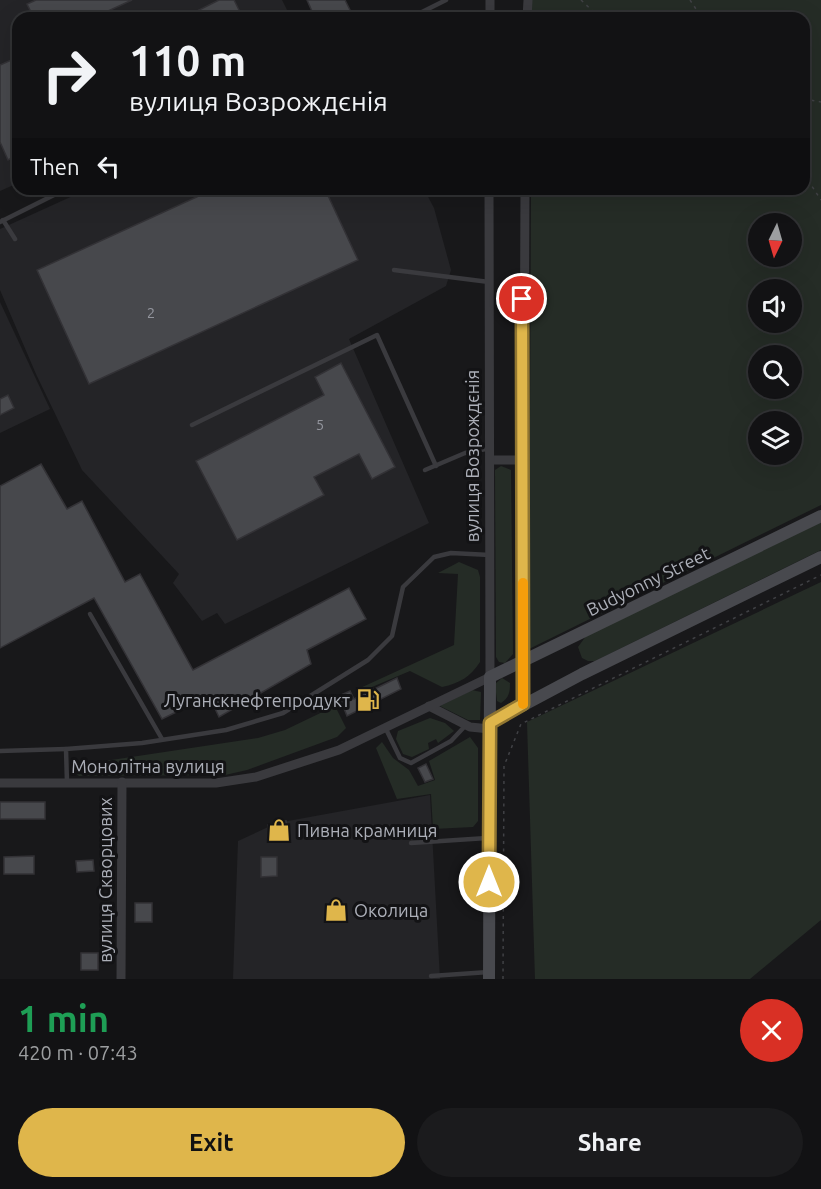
<!DOCTYPE html>
<html lang="en">
<head>
<meta charset="utf-8">
<style>
  :root { --surface:#121214; --page:#1b1b1d; --text:#f1f3f6; --muted:#9c9ea0; --line:#313234; --accent:#dfb64b }
  body { margin:0; font-family:Ubuntu,sans-serif; background:var(--page); color:var(--text); height:100vh; display:flex; flex-direction:column; font-size:22px; white-space:nowrap }
  * { box-sizing:border-box; margin:0 }
  p { font-size:20px; color:var(--muted) }
  .icon { flex:none; width:33px; height:33px; fill:none; stroke:currentColor; stroke-width:2; stroke-linecap:round; stroke-linejoin:round }
  .map { position:relative; height:979px; overflow:hidden }
  .side { display:flex; flex-direction:column; background:var(--surface); flex:1 }
  .side>* { flex:none }
  .top-card { position:absolute; left:12px; top:12px; width:798px; height:183px; border-radius:18px; box-shadow:0 6px 24px #0002,0 0 0 2px var(--line); background:#121214; color:var(--text); overflow:hidden }
  .needle { width:39px; rotate:185deg }
  .tools { position:absolute; left:748px; top:213px; display:grid; gap:12px }
  .tools a { display:grid; place-items:center; width:54px; height:54px; border-radius:50%; background:var(--surface); box-shadow:0 6px 24px #0002,0 0 0 2px var(--line); font-size:30px }
  .pin { position:absolute; display:grid; place-items:center; width:51px; height:51px; color:#fff; margin:-26px; border:3px solid #fff; border-radius:50%; box-shadow:0 2px 6px #0007 }
  .me { position:absolute; width:66px; margin:-33px; rotate:0deg; stroke-linejoin:round; filter:drop-shadow(0 0 4px #0008) }
  .turn { display:flex; align-items:center; gap:21px; height:126px; padding:0 18px; font-size:27px }
  .turn .icon { width:78px; height:78px; stroke-width:2.5 }
  .turn b { display:block; font-size:42px; line-height:51px }
  .then { display:flex; align-items:center; height:57px; padding:0 18px; background:#0003; gap:12px; font-size:22px }
  .round { display:grid; place-items:center; flex:none; width:63px; height:63px; border-radius:32px; background:var(--page) }
  .overview { display:flex; align-items:center; justify-content:space-between; height:102px; padding:0 18px }
  h1 { font-size:36px; font-weight:700; line-height:45px; color:#1e9e55 }
  .button { display:flex; gap:12px; margin-top:auto; padding:12px 18px }
  .button a { flex:1; height:69px; border-radius:36px; background:var(--accent); color:#111; font-size:24px; font-weight:700; line-height:69px; text-align:center }
  .button a+a { background:var(--page); color:var(--text) }
  .map>svg:first-child { display:block }
</style>
</head>
<body>
<div class="map">
<svg width="821" height="979" viewBox="0 0 821 979">
  <rect width="100%" height="100%" fill="#18181a"/>
  <!-- built -->
  <g fill="#242427">
    <path d="M0,0H282L291,18H18V183L0,191Z"/>
    <path d="M88,189H424L434,208L451,270L446,286L349,339L429,523L225,624L217,613L202,621L173,583L179,574L82,470L36,374L0,290V229Z"/>
    <path d="M0,302L50,409L0,433Z"/>
    <path d="M430,795L440,979H233L238,841L277,823Z"/>
  </g>
  <!-- green -->
  <g fill="#252c26" fill-rule="evenodd">
    <path d="M532,0H821V505L529,649L531,189H804V18H532ZM759,224H792V256H759ZM759,290H792V322H759ZM759,356H792V388H759ZM759,422H792V454H759Z"/>
    <path d="M501,466L511,470L513,654L505,663L499,662L496,657L495,470Z"/>
    <path d="M821,522V550L595,661H588L582,658L578,647L586,636Z"/>
    <path d="M459,562L478,570L480,577V662C470,677 460,683 442,687L410,671L360,692L358,689L454,645L458,574L438,573Z"/>
    <path d="M821,582V920L750,979H535L527,722Z"/>
    <path d="M502,678L510,683C510,692 509,698 501,703L497,701L495,684Z"/>
    <path d="M472,690L481,692L480,720H468L440,706Z"/>
    <path d="M335,706L346,728L337,737L247,770L225,775L79,776L75,772L78,765L258,738L285,730Z"/>
    <path d="M430,718L445,723L454,731L438,743L436,739L428,743L429,749L412,757L403,754L396,739L398,731Z"/>
    <path d="M470,737L478,748V821L473,827L433,829L431,794L397,799L376,748L382,742L393,758L409,770L418,786L435,780L429,761Z"/>
  </g>
  <!-- building -->
  <g fill="#47484c" stroke="#333236" stroke-width="1.5">
    <path d="M36,0H132L93,18H34L27,4Z"/>
    <path d="M219,0H234L243,18H183Z"/>
    <path d="M307,0H345L354,18H315Z"/>
    <path d="M18,57V155L8,160L0,142V65Z"/>
    <path d="M214,189H325L358,260L89,384L37,270Z"/>
    <path d="M341,363L395,467L372,479L359,454L314,477L324,495L237,540L196,461L324,395L315,377Z"/>
    <path d="M8,395L14,408L0,415V399Z"/>
    <path d="M41,464L67,509L82,501L125,582L140,574L193,670L349,588L366,619L307,650L311,664L219,717L209,696L162,719L94,598L0,648V486Z"/>
    <path d="M397,678L401,689L347,716L339,696L350,691L354,699Z"/>
    <path d="M426,764L433,779L425,782L418,768Z"/>
    <rect x="0" y="802" width="45" height="17"/>
    <path d="M286,821L289,835L271,839L268,825Z"/>
    <path d="M34,856V874H4V857Z"/>
    <path d="M261,857H277V876L261,877Z"/>
    <path d="M93,860L94,871L77,872L76,861Z"/>
    <rect x="135" y="903" width="17" height="19"/>
    <rect x="81" y="953" width="17" height="17"/>
  </g>
  <g fill="none" stroke-linecap="round" stroke-linejoin="round">
    <!-- path -->
    <g stroke="#404145" stroke-width="1.5" stroke-dasharray="3 4.5" stroke-linecap="butt">
      <path d="M581,0L600,18"/>
      <path d="M690,0L702,18"/>
      <path d="M804,99L821,102"/>
      <path d="M804,174L821,200"/>
      <path d="M503,979L504,766L521,724L821,575"/>
    </g>
    <!-- lane -->
    <g stroke="#3a3a3e" stroke-width="4.5">
      <path d="M410,18L446,0"/>
      <path d="M3,220L15,239"/>
      <path d="M0,222L66,189"/>
      <path d="M394,270L489,282"/>
      <path d="M192,425L377,335L436,466"/>
      <path d="M425,470L465,453L491,448"/>
      <path d="M90,614L162,739"/>
      <path d="M385,727L400,758L411,763L451,741L466,725"/>
      <path d="M0,751L66,749"/>
      <path d="M67,783L66,749L142,743L226,730L283,713L368,660L392,636L403,587L434,557L451,553L490,555"/>
      <path d="M411,843L487,838"/>
      <path d="M431,976L489,972"/>
    </g>
    <!-- street -->
    <g stroke="#3a3a3e" stroke-width="9">
      <path d="M490,18V0"/>
      <path d="M527,18L528,0"/>
      <path d="M491,460H523"/>
      <path d="M523,663L525,189"/>
      <path d="M429,706L470,727L490,729"/>
      <path d="M0,783H216L256,777L339,750L490,677L489,189"/>
      <path d="M121,979L122,782"/>
    </g>
    <!-- secondary -->
    <g stroke="#48494e" stroke-width="12">
      <path d="M523,663V704"/>
      <path d="M490,723L582,674L821,557"/>
      <path d="M489,979L490,677L821,516"/>
    </g>
  </g>
  <g fill="none" stroke-linecap="round" stroke-linejoin="round">
    <!-- route casing -->
    <g stroke="#917631" stroke-width="15">
      <path id="route" d="M489,882L490,723L523,704L522,299"/>
    </g>
    <!-- route -->
    <use href="#route" stroke="#dfb64b" stroke-width="10"/>
    <!-- slow -->
    <path stroke="#f59e0b" stroke-width="10" d="M523,704V583"/>
  </g>
  <!-- icons -->
  <defs>
    <g id="fuel-bare" transform="scale(1.8)"><path d="M-5.5-6h7V0h2V4h1.3V-2.5L3-4.5l.8-.8L6-3V5H2.5V1h-1V6h-7ZM-4.2-4.7v3.2H.2V-4.7Z" fill="#dfb64b" stroke="#131315" stroke-width="2.5" paint-order="stroke"/></g>
    <g id="shop-bare" transform="scale(1.8)"><path d="M-5-2.5h2.3a2.7 3.5 0 0 1 5.4 0H5L5.5 6h-11ZM-1.5-2.5h3a1.5 2.3 0 0 0-3 0Z" fill="#dfb64b" stroke="#131315" stroke-width="2.5" paint-order="stroke"/></g>
  </defs>
  <g fill-rule="evenodd">
    <use href="#fuel-bare" x="368" y="700"/>
    <use href="#shop-bare" x="279" y="830"/>
    <use href="#shop-bare" x="336" y="910"/>
  </g>
  <g text-anchor="middle" dominant-baseline="central" stroke-width="6" stroke-linejoin="round" paint-order="stroke">
    <!-- number labels -->
    <g font-size="15" fill="#93959d">
      <text x="151" y="312">2</text>
      <text x="320" y="424">5</text>
    </g>
    <!-- street labels -->
    <g font-size="18" fill="#acafb8" stroke="#131315">
      <text transform="translate(472 456) rotate(-90)">вулиця Возрождєнія</text>
      <text transform="translate(648 581) rotate(-26)">Budyonny Street</text>
      <text x="148" y="766">Монолітна вулиця</text>
      <text transform="translate(105 880) rotate(-90)">вулиця Скворцових</text>
    </g>
    <!-- poi labels -->
    <g font-size="18" fill="#acafb8" stroke="#131315" text-anchor="start">
      <text x="350" y="700" text-anchor="end">Луганскнефтепродукт</text>
      <text x="297" y="830">Пивна крамниця</text>
      <text x="354" y="910">Околица</text>
    </g>
  </g>
</svg>
<div class="tools">
<a><svg class="needle" viewBox="-14 -14 28 28"><path d="M0-13l5 13h-10z" fill="#e53935"/><path d="M0 13l5-13h-10z" fill="#9c9ea0"/></svg></a>
<a><svg class="icon" aria-label="sound" viewBox="0 0 24 24"><path d="M4 9h4l5-4v14l-5-4H4zM17 9q2 3 0 6"/></svg></a>
<a><svg class="icon" aria-label="search" viewBox="0 0 24 24"><circle cx="10" cy="10" r="6"/><path d="M15 15l6 6"/></svg></a>
<a><svg class="icon" aria-label="layers" viewBox="0 0 24 24"><path d="M12 4l9 5-9 5-9-5zM3 14l9 5 9-5"/></svg></a>
</div>
<div class="pin" style="left:522px;top:299px;background:#d93025"><svg class="icon" aria-label="arrive" viewBox="0 0 24 24"><path d="M6 21V4h12l-3 4 3 4H6"/></svg></div>
<svg class="me" style="left:489px;top:882px" viewBox="-20 -20 40 40"><circle r="17" fill="#dfb64b" stroke="#fff" stroke-width="3"/><path d="M0-11L8 9 0 5-8 9z" fill="#fff"/></svg>
<div class="top-card">
<div class="turn"><svg class="icon" aria-label="right" viewBox="0 0 24 24"><path d="M7 20v-9h11M14 6l5 5-5 5"/></svg><div><b>110 m</b>вулиця Возрождєнія</div></div>
<div class="then">Then<svg class="icon" aria-label="left" viewBox="0 0 24 24"><path d="M17 20v-9H6M10 6l-5 5 5 5"/></svg></div>
</div>
</div>
<section class="side">
<div class="overview"><div><h1>1 min</h1><p>420 m · 07:43</p></div><a class="round" style="background:#d93025;color:#fff"><svg class="icon" aria-label="close" viewBox="0 0 24 24"><path d="M6 6l12 12M18 6L6 18"/></svg></a></div>
<div class="button"><a>Exit</a><a>Share</a></div>
</section>
</body>
</html>
